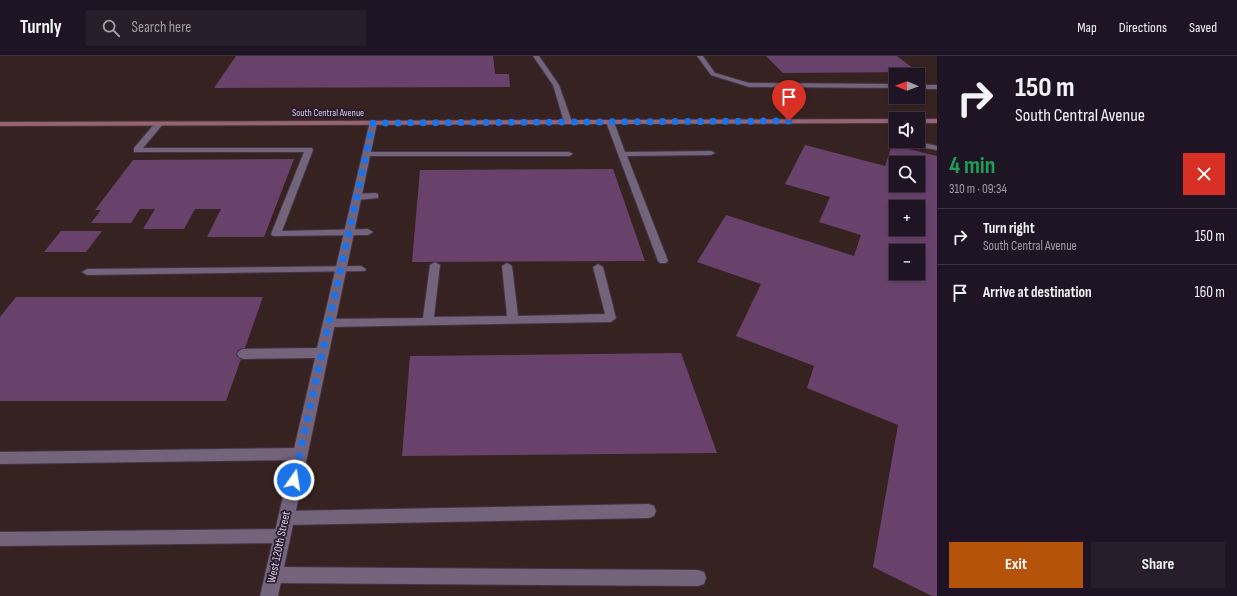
<!DOCTYPE html>
<html lang="en">
<head>
<meta charset="utf-8">
<style>
  :root { --surface:#1f1423; --page:#271d2b; --text:#f1f3f6; --muted:#a19ea6; --line:#3c3341; --accent:#b45309 }
  body { margin:0; font-family:"Sofia Sans Condensed",sans-serif; background:var(--page); color:var(--text); height:100vh; display:flex; flex-direction:column; font-size:15px; white-space:nowrap }
  * { box-sizing:border-box; margin:0 }
  p { font-size:13px; color:var(--muted) }
  .icon { flex:none; width:22px; height:22px; fill:none; stroke:currentColor; stroke-width:2; stroke-linecap:round; stroke-linejoin:round }
  .map { position:relative; flex:1; overflow:hidden }
  .sheet { display:flex; flex-direction:column; background:var(--surface); width:300px }
  .sheet>* { flex:none }
  .guide { background:#1f1423; color:var(--text); overflow:hidden }
  .needle { width:26px; rotate:271deg }
  .buttons { position:absolute; left:889px; top:12px; display:grid; gap:8px }
  .buttons a { display:grid; place-items:center; width:36px; height:36px; border-radius:0px; background:var(--surface); box-shadow:0 2px 6px #0003,0 0 0 1px var(--line); font-size:20px }
  .pin { position:absolute; display:grid; place-items:center; width:34px; height:34px; color:#fff; margin:-41px -17px; border-radius:50% 50% 50% 0; rotate:-45deg; box-shadow:0 0 4px #0007 }
  .pin .icon { rotate:45deg }
  .me { position:absolute; width:44px; margin:-22px; rotate:13deg; stroke-linejoin:round; filter:drop-shadow(0 0 3px #0008) }
  .turn { display:flex; align-items:center; gap:14px; height:84px; padding:0 12px; font-size:18px }
  .turn .icon { width:52px; height:52px; stroke-width:2.5 }
  .turn b { display:block; font-size:28px; line-height:34px }
  .round { display:grid; place-items:center; flex:none; width:42px; height:42px; border-radius:0px; background:var(--page) }
  .overview { display:flex; align-items:center; justify-content:space-between; height:68px; padding:0 12px }
  h1 { font-size:24px; font-weight:700; line-height:30px; color:#1e9e55 }
  .button { display:flex; gap:8px; margin-top:auto; padding:8px 12px }
  .button a { flex:1; height:46px; border-radius:0px; background:var(--accent); color:#fff; font-size:16px; font-weight:700; line-height:46px; text-align:center }
  .button a+a { background:var(--page); color:var(--text) }
  ul { padding:0; list-style:none }
  li { display:flex; align-items:center; gap:12px; height:56px; padding:0 12px; border-top:1px solid var(--line) }
  li div { flex:1 }
  li b { display:block; font-size:15px }
  li em { font-style:normal }
  header { display:flex; align-items:center; gap:24px; box-sizing:border-box; height:56px; padding:0 20px; background:var(--surface); border-bottom:1px solid var(--line) }
  header strong { font-size:19px }
  nav { display:flex; gap:22px; margin-inline-start:auto; font-size:14px }
  .search { width:280px; height:36px; background:var(--page); display:flex; align-items:center; gap:10px; box-sizing:border-box; padding:0 14px; border-radius:0px; color:var(--muted); font-size:15px }
  main { display:flex; flex:1; min-height:0 }
  .map>svg:first-child { display:block }
</style>
</head>
<body>
<header>
<strong>Turnly</strong>
<div class="search"><svg class="icon" aria-label="search" viewBox="0 0 24 24"><circle cx="10" cy="10" r="6"/><path d="M15 15l6 6"/></svg>Search here</div>
<nav><a>Map</a><a>Directions</a><a>Saved</a></nav>
</header>
<main>
<div class="map">
<svg width="937" height="540" viewBox="0 0 937 540">
  <rect width="100%" height="100%" fill="#291a2f"/>
  <!-- industrial -->
  <path fill="#362221" fill-rule="evenodd" d="M0,0H937V540H0ZM896,19H918V41H896ZM896,63H918V85H896ZM896,107H918V129H896ZM896,151H918V173H896ZM896,195H918V217H896Z"/>
  <!-- building -->
  <g fill="#69426c" fill-rule="evenodd">
    <path d="M236,0H493L495,18H509L510,31L214,32Z"/>
    <path d="M766,0H897L918,16L783,17Z"/>
    <path d="M805,89L885,110L892,89L937,100V540H932L873,511L898,369L807,332L814,310L736,280L761,228L697,206L726,159L854,200L861,179L819,166L830,141L785,128ZM896,107H918V129H896ZM896,151H918V173H896ZM896,195H918V217H896Z"/>
    <path d="M294,103L264,181H207L221,153H195L184,173H143L155,153H140L131,167H91L101,154H95L133,104Z"/>
    <path d="M613,113L645,205L412,206L420,114Z"/>
    <path d="M61,175H102L86,196H44Z"/>
    <path d="M16,241H263L226,345H0V261Z"/>
    <path d="M681,297L717,397L402,400L410,300Z"/>
  </g>
  <g fill="none" stroke-linecap="round" stroke-linejoin="round">
    <!-- lane casing -->
    <g stroke="#413546" stroke-width="2">
      <g id="lane">
        <path d="M533,0H539L559,29L572,66L571,68L564,66L553,29Z"/>
        <path d="M697,0H703L715,17L749,27L896,28V32L749,31L711,19Z"/>
        <rect x="918" y="29" width="19" height="4"/>
        <path d="M607,64L614,66L625,96L711,95L715,97L711,99L627,100L668,205L666,207H660L658,205L606,66Z"/>
        <path d="M156,66L163,68L143,92H312L313,94L282,175L368,173L373,176L368,179L273,180L271,178L304,96H134V92Z"/>
        <path d="M918,83L924,87L937,90V94L918,91L913,85H918Z"/>
        <path d="M364,96H569L573,98L569,100H364Z"/>
        <path d="M375,137L378,138V142L357,144L353,141L357,138Z"/>
        <path d="M435,206L440,209L434,261L507,260L502,210L507,207L512,210L518,260L605,258L593,211L598,208L603,211L616,262L611,266L329,271L324,267L329,263L423,262L430,209Z"/>
        <path d="M361,210L366,213L365,215L87,219L82,216L87,213Z"/>
        <path d="M300,392L305,394L307,398L305,402L300,404L0,408V396Z"/>
        <path d="M649,448L654,450L656,455L654,460L649,462L286,469L281,467L279,462L281,457L286,455Z"/>
        <path d="M282,473L287,475L289,480L287,485L282,487L0,490V476Z"/>
        <path d="M273,511L698,514L704,516L706,522L704,528L698,530L273,527L267,525L265,519L267,513Z"/>
      </g>
    </g>
    <!-- street casing -->
    <g stroke="#413546" stroke-width="2">
      <path id="street" d="M370,65L377,67L278,540H260L315,302L243,303L239,301L237,298L239,295L243,293L317,292Z"/>
    </g>
    <!-- secondary casing -->
    <g stroke="#413546" stroke-width="2">
      <g id="secondary">
        <path d="M896,63V67L0,70V66L896,63H897Z"/>
        <path d="M917,63H937V67H918V63Z"/>
      </g>
    </g>
    <!-- lane -->
    <use href="#lane" fill="#73637b" fill-rule="evenodd"/>
    <!-- street -->
    <use href="#street" fill="#73637b" fill-rule="evenodd"/>
    <!-- secondary -->
    <use href="#secondary" fill="#98626f" fill-rule="evenodd"/>
  </g>
  <g fill="none" stroke-linecap="round" stroke-linejoin="round">
    <!-- route -->
    <path stroke="#1a73e8" stroke-width="7" stroke-dasharray="0 12.6" d="M294,424L373,67L789,65"/>
  </g>
  <g text-anchor="middle" dominant-baseline="central" stroke-width="3.5" stroke-linejoin="round" paint-order="stroke">
    <!-- far-street labels -->
    <g font-size="10" fill="#d7cedc" stroke="#291a2f">
      <text x="328" y="57">South Central Avenue</text>
    </g>
    <!-- street labels -->
    <g font-size="12" fill="#d7cedc" stroke="#291a2f">
      <text transform="translate(279 491) rotate(-78)">West 120th Street</text>
    </g>
  </g>
</svg>
<div class="buttons">
<a><svg class="needle" viewBox="-14 -14 28 28"><path d="M0-13l5 13h-10z" fill="#e53935"/><path d="M0 13l5-13h-10z" fill="#a19ea6"/></svg></a>
<a><svg class="icon" aria-label="sound" viewBox="0 0 24 24"><path d="M4 9h4l5-4v14l-5-4H4zM17 9q2 3 0 6"/></svg></a>
<a><svg class="icon" aria-label="search" viewBox="0 0 24 24"><circle cx="10" cy="10" r="6"/><path d="M15 15l6 6"/></svg></a>
<a>+</a>
<a>−</a>
</div>
<div class="pin" style="left:789px;top:65px;background:#d93025"><svg class="icon" aria-label="arrive" viewBox="0 0 24 24"><path d="M6 21V4h12l-3 4 3 4H6"/></svg></div>
<svg class="me" style="left:294px;top:424px" viewBox="-20 -20 40 40"><circle r="17" fill="#1a73e8" stroke="#fff" stroke-width="3"/><path d="M0-11L8 9 0 5-8 9z" fill="#fff"/></svg>
</div>
<section class="sheet">
<div class="guide">
<div class="turn"><svg class="icon" aria-label="right" viewBox="0 0 24 24"><path d="M7 20v-9h11M14 6l5 5-5 5"/></svg><div><b>150 m</b>South Central Avenue</div></div>
</div>
<div class="overview"><div><h1>4 min</h1><p>310 m · 09:34</p></div><a class="round" style="background:#d93025;color:#fff"><svg class="icon" aria-label="close" viewBox="0 0 24 24"><path d="M6 6l12 12M18 6L6 18"/></svg></a></div>
<ul>
<li><svg class="icon" aria-label="right" viewBox="0 0 24 24"><path d="M7 20v-9h11M14 6l5 5-5 5"/></svg><div><b>Turn right</b><p>South Central Avenue</p></div><em>150 m</em></li>
<li><svg class="icon" aria-label="arrive" viewBox="0 0 24 24"><path d="M6 21V4h12l-3 4 3 4H6"/></svg><div><b>Arrive at destination</b></div><em>160 m</em></li>
</ul>
<div class="button"><a>Exit</a><a>Share</a></div>
</section>
</main>
</body>
</html>
